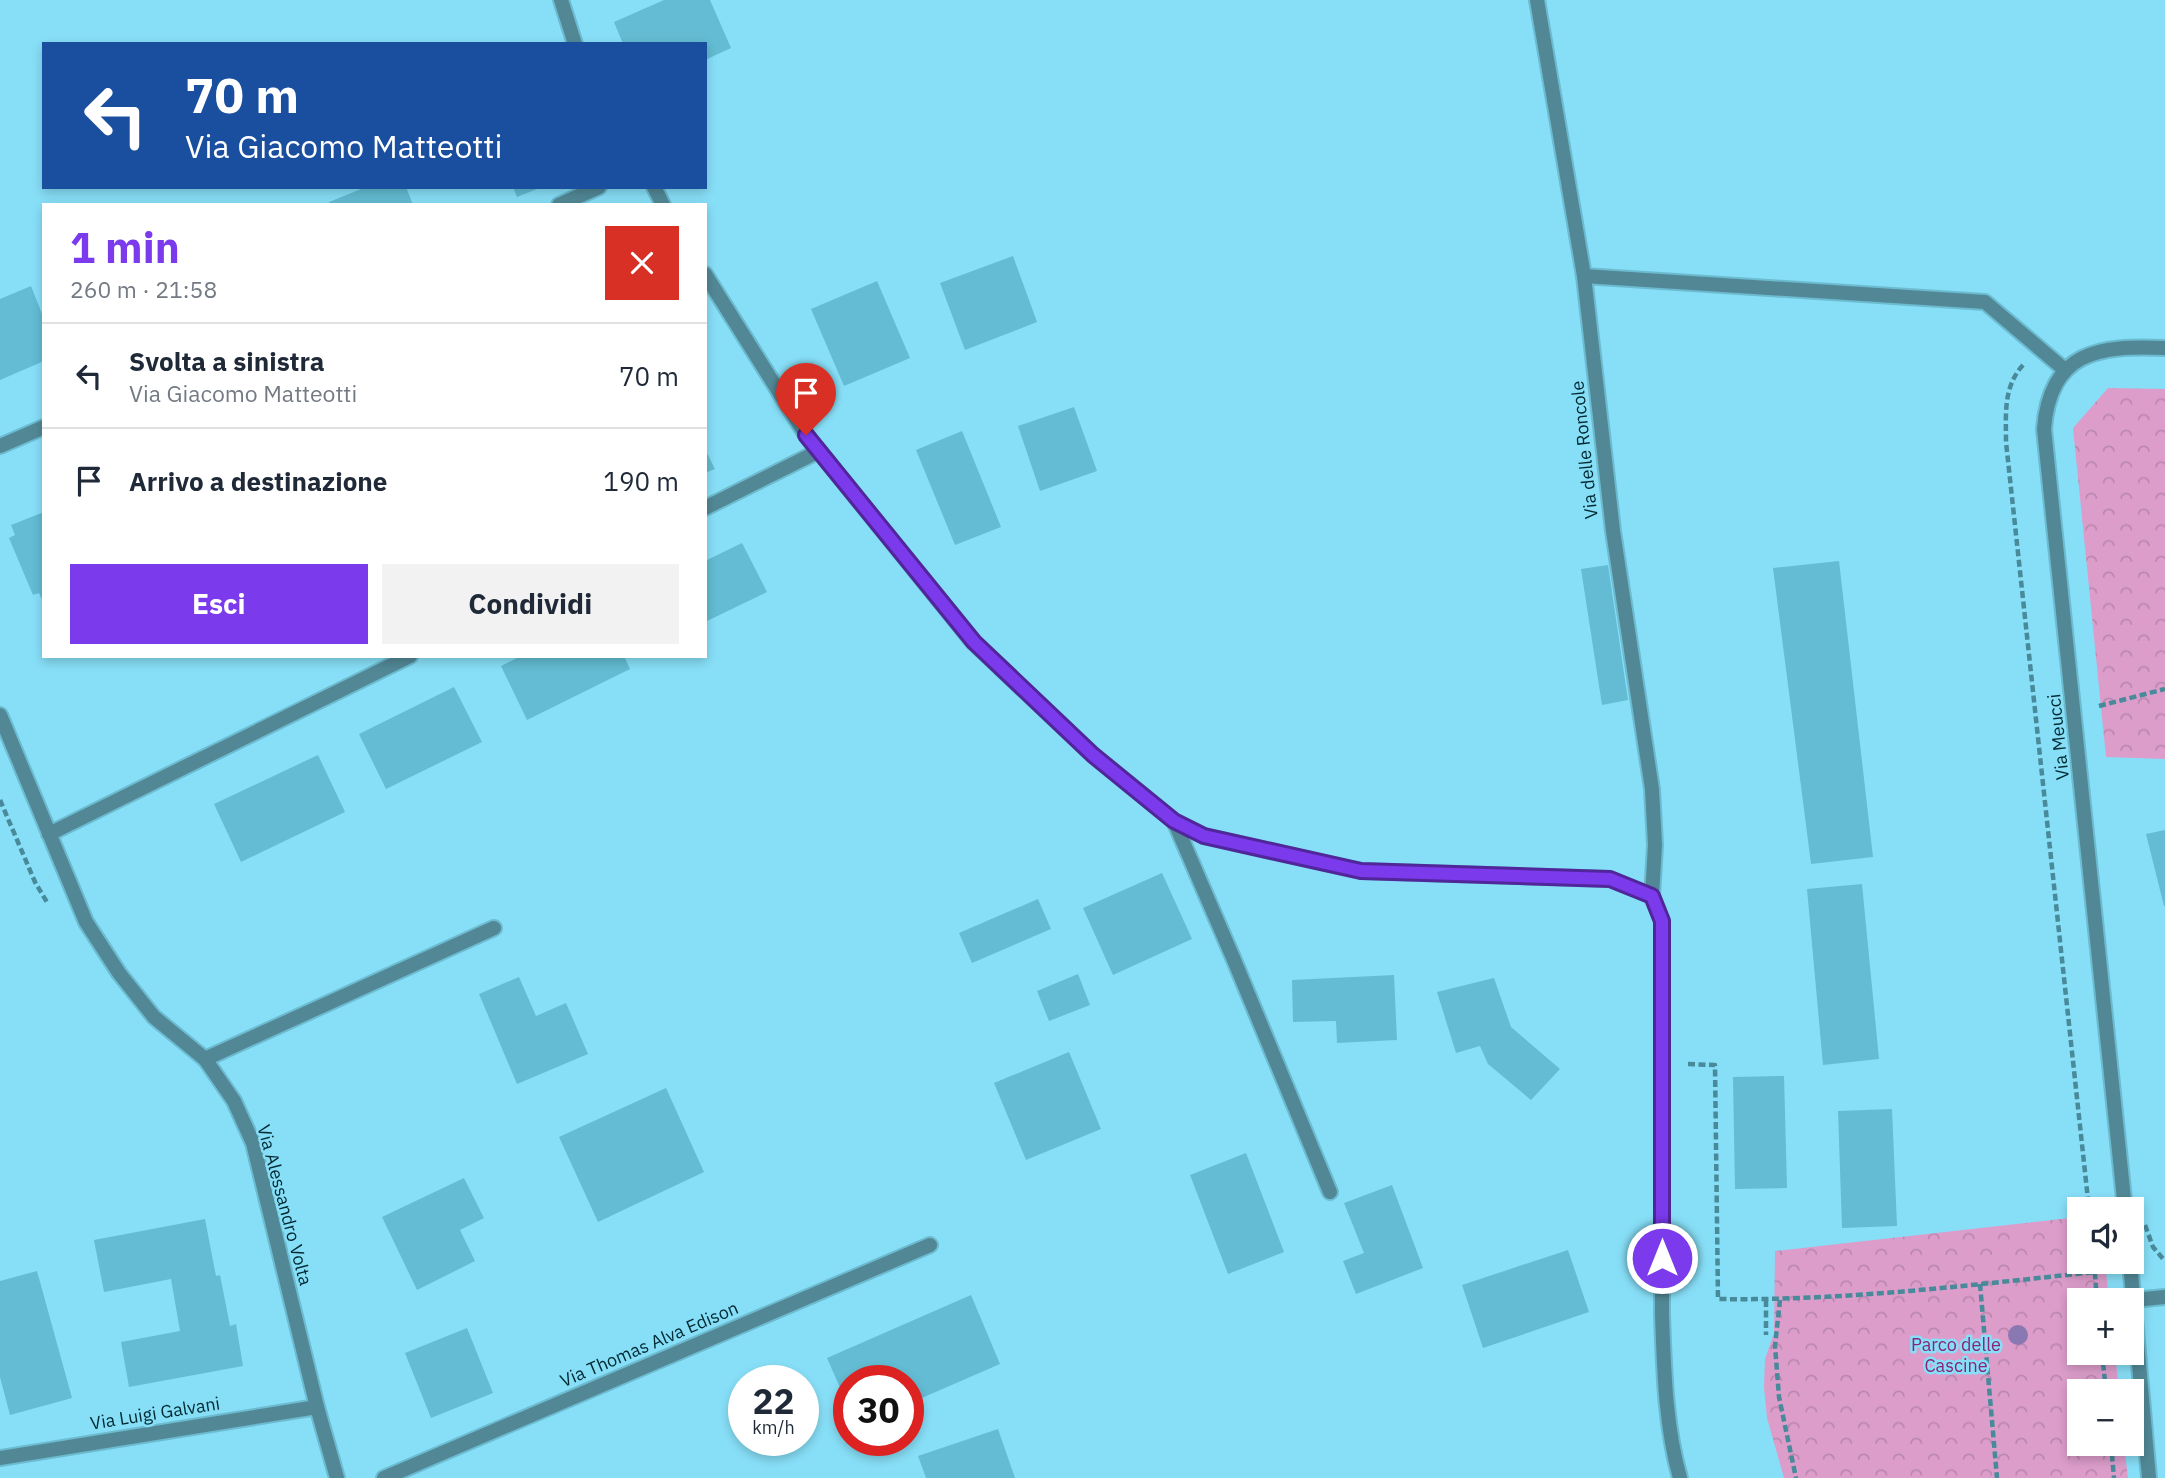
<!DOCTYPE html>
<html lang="it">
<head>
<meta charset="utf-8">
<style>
  :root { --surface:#fff; --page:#f2f2f3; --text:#1f2937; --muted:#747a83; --line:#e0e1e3; --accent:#7c3aed }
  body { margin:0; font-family:"IBM Plex Sans",sans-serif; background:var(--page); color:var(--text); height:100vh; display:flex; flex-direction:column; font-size:26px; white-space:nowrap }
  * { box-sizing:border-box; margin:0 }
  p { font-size:23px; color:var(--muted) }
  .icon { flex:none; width:38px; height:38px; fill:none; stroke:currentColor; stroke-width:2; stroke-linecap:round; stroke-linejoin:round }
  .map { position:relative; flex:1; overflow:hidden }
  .drawer { position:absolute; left:42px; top:203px; width:665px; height:455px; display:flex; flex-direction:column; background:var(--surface); border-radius:0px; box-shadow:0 4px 10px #0003 }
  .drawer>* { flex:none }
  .banner { position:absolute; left:42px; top:42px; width:665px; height:147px; border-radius:0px; box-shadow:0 4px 10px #0003; background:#1a4fa0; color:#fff; overflow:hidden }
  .controls { position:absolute; left:2067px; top:1197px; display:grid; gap:14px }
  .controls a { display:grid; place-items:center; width:77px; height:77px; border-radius:0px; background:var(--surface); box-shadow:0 4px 10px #0003; font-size:35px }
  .speed { position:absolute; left:728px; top:1365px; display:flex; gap:14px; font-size:35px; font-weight:700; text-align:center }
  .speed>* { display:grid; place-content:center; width:91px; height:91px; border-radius:50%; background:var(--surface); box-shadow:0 4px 10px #0003; line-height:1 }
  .speed small { font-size:18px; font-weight:400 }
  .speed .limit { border:10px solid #d22; background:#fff; color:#111 }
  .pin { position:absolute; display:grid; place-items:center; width:60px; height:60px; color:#fff; margin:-72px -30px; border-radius:50% 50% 50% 0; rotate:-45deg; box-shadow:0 0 7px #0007 }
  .pin .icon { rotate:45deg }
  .me { position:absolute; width:77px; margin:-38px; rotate:0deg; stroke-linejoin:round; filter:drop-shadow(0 0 5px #0008) }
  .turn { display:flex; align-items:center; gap:24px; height:147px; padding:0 28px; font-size:32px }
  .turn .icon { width:91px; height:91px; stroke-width:2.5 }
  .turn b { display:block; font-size:49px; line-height:60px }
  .round { display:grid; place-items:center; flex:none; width:74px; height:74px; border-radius:0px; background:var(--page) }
  .overview { display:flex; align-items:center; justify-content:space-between; height:119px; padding:0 28px }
  h1 { font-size:42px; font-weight:700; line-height:52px; color:var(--accent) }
  .button { display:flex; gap:14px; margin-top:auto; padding:14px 28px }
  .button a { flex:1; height:80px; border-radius:0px; background:var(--accent); color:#fff; font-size:28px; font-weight:700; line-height:80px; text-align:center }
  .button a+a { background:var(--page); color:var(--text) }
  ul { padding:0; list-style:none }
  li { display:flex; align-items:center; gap:21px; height:105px; padding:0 28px; border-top:2px solid var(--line) }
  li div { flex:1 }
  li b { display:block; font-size:26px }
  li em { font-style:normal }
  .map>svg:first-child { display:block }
</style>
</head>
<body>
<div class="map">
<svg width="2165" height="1478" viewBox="0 0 2165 1478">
  <defs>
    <pattern id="park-crowns" width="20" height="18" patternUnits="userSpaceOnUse" patternTransform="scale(1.75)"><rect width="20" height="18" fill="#dc9dcb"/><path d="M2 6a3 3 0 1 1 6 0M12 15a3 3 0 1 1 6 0" fill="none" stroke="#bb87af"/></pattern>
  </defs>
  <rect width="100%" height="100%" fill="#87dff7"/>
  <!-- park -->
  <g fill="url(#park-crowns)">
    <path d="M2108,388L2165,389V759L2106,757L2073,428Z"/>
    <path d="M2079,1217V1262H2105L2109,1300H2079V1353H2115L2119,1391H2079V1444H2124L2128,1478H1784L1767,1418L1764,1387L1765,1359L1774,1333L1775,1251Z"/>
  </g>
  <!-- building -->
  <g fill="#63bcd3">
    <path d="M664,0H710L731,48L705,60V44H623L614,22Z"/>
    <path d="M366,187H406L413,205H330L329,202Z"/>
    <path d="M513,187H542L517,197Z"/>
    <path d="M1013,256L1037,322L965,350L940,283Z"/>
    <path d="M877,281L910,358L844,386L811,309Z"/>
    <path d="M31,286L42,314L44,313V361L0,380V299Z"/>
    <path d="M1074,407L1097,471L1040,491L1018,426Z"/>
    <path d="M962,431L1001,527L955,545L916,450Z"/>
    <path d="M705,449L715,469L705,473Z"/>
    <path d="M44,512V603L39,593L33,595L9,538L15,535L11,525Z"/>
    <path d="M742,543L767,592L705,622V561Z"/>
    <path d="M1839,561L1873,857L1811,864L1773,568Z"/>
    <path d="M1608,565L1628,700L1602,705L1581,569Z"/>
    <path d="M521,656H624L630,669L527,720L501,666Z"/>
    <path d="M454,687L482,742L386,789L359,734Z"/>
    <path d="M318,755L345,812L241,862L214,804Z"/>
    <path d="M2165,830V906H2164L2146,834Z"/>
    <path d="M1162,873L1192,939L1113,975L1083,908Z"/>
    <path d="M1862,884L1879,1059L1823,1065L1807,889Z"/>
    <path d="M1038,899L1051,929L972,963L959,933Z"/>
    <path d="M1078,974L1090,1005L1049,1021L1037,991Z"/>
    <path d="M1394,975L1397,1040L1337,1043L1336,1021L1293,1022L1292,980Z"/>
    <path d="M519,977L536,1016L566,1003L588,1054L517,1084L479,994Z"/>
    <path d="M1494,978L1511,1027L1560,1069L1531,1100L1488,1064L1480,1046L1456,1053L1437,992Z"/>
    <path d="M1069,1052L1101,1129L1026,1160L994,1083Z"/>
    <path d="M1784,1076L1787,1188L1735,1189L1733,1077Z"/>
    <path d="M666,1088L704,1172L598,1222L559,1137Z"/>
    <path d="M1892,1109L1897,1226L1842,1228L1838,1111Z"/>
    <path d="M1246,1153L1284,1252L1228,1274L1190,1175Z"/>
    <path d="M464,1178L484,1218L460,1230L475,1261L417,1290L382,1217Z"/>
    <path d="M1392,1185L1423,1268L1356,1294L1343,1261L1364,1253L1344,1203Z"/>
    <path d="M205,1219L216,1276L220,1275L230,1326L236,1324L243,1366L129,1387L121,1342L180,1331L171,1279L104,1292L94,1240Z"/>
    <path d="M1568,1250L1589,1312L1483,1348L1462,1285Z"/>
    <path d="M37,1271L72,1398L10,1415L0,1377V1281Z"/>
    <path d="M971,1295L1000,1364L908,1404V1381H849V1408L827,1358Z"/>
    <path d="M467,1328L493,1393L431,1418L405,1353Z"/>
    <path d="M998,1429L1015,1478H926L918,1456Z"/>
  </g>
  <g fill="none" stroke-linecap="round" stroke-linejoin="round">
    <!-- lane casing -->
    <g stroke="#6cbbd0" stroke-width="18">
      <path id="lane" d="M1174,821L1234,960L1330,1192"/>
    </g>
    <!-- street casing -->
    <g stroke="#6cbbd0" stroke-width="18">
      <g id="street">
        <path d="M561,0L575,44"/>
        <path d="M1537,0L1584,276L1613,531L1652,789L1655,845L1652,896L1662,921V1314C1664,1368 1665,1425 1680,1478"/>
        <path d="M654,187L663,205"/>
        <path d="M559,205L599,187"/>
        <path d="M705,274L806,435L973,642L1093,755L1174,821L1204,836L1361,871L1610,879L1652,896"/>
        <path d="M1584,276L1985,302L2065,370"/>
        <path d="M0,446L44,427"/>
        <path d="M705,508L819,451"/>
        <path d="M0,715L86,922L119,973L154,1017L205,1059L234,1101L253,1143L317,1407L337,1478"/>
        <path d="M49,834L410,656"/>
        <path d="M205,1059L494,928"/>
        <path d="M2125,1209L2044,429C2050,351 2099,345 2165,348"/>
        <path d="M2130,1262L2149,1478"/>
        <path d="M2133,1300L2165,1297"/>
        <path d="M0,1458L317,1407"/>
        <path d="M384,1478L930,1245"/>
      </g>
    </g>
    <!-- path -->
    <g stroke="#48899a" stroke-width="4.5" stroke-dasharray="7 3.5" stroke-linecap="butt">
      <path d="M2023,365C2003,387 2006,414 2006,442L2089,1209"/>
      <path d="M2099,706L2165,689"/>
      <path d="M0,800L35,882L48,904"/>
      <path d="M1688,1064L1715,1065L1718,1299C1844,1301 1970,1285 2095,1272"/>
      <path d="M2145,1225L2153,1247L2165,1261"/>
      <path d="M2094,1262L2097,1300"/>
      <path d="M1980,1284L1997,1478"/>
      <path d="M1766,1300V1335"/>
      <path d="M1780,1300L1775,1346L1779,1397L1796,1478"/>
      <path d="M2102,1353L2106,1391"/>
      <path d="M2111,1444L2114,1478"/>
    </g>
    <!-- lane -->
    <use href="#lane" stroke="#528896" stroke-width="14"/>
    <!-- street -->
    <use href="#street" stroke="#528896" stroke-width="14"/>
  </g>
  <!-- trees -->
  <circle fill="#8978b1" cx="2018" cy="1335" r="10"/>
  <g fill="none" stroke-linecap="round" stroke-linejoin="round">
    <!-- route casing -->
    <g stroke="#51269a" stroke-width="18">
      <path id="route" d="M806,435L974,642L1093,755L1174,821L1204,836L1361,871L1610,879L1652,896L1662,921V1258"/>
    </g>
    <!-- route -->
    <use href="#route" stroke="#7c3aed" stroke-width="12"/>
  </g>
  <g text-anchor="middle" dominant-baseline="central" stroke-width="5" stroke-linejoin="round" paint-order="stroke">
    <!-- street labels -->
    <g font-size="18" fill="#012932" stroke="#87dff7">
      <text transform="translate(1584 450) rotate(-96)">Via delle Roncole</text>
      <text transform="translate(2058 737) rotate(-96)">Via Meucci</text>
      <text transform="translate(285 1205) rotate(75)">Via Alessandro Volta</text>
      <text transform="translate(649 1344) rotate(-23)">Via Thomas Alva Edison</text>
      <text transform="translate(155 1413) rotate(-9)">Via Luigi Galvani</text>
    </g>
    <!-- park labels -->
    <g font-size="18" fill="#8b2378" stroke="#87dff7">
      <text x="1956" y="1344">Parco delle<tspan x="1956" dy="21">Cascine</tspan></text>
    </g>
  </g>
</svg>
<div class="controls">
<a><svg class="icon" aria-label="sound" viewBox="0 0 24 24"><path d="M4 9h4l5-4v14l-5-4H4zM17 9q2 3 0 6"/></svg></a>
<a>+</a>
<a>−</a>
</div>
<div class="speed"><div>22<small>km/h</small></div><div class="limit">30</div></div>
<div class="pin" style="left:806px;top:435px;background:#d93025"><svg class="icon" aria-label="arrive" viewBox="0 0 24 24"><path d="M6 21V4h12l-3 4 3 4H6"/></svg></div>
<svg class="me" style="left:1662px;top:1258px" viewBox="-20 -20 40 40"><circle r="17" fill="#7c3aed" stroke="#fff" stroke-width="3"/><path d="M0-11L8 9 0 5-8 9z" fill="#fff"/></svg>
<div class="banner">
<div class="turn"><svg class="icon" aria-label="left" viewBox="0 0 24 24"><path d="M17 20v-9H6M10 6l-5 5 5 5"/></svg><div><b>70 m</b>Via Giacomo Matteotti</div></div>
</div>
<section class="drawer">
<div class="overview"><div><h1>1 min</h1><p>260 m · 21:58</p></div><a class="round" style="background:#d93025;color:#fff"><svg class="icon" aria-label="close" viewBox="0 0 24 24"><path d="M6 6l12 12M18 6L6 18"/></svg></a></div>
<ul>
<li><svg class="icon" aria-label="left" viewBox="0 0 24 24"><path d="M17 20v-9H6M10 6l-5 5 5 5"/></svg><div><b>Svolta a sinistra</b><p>Via Giacomo Matteotti</p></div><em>70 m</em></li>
<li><svg class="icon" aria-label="arrive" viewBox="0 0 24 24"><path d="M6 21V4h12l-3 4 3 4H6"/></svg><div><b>Arrivo a destinazione</b></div><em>190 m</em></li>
</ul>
<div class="button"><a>Esci</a><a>Condividi</a></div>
</section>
</div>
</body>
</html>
